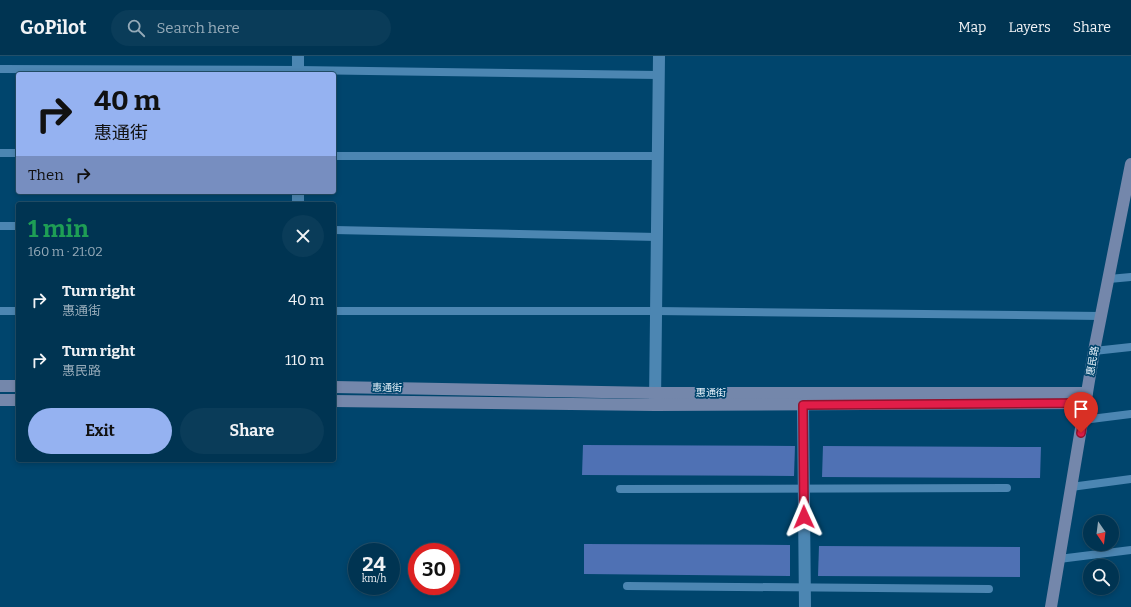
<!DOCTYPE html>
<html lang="en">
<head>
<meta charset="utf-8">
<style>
  :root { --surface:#003452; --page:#0a3c59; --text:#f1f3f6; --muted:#95aab8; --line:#224f69; --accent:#95b2f1 }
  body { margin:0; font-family:Bitter,"Noto Sans SC",serif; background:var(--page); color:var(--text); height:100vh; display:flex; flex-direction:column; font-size:15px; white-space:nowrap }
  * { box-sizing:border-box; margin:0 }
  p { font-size:13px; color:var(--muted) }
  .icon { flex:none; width:22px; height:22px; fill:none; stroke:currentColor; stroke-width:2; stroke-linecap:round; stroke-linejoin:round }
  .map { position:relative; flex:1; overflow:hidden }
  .side { position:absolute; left:16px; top:146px; width:320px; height:260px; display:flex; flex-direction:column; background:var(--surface); border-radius:4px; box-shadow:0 2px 6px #0003,0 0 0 1px var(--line) }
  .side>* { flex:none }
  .hud { position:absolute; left:16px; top:16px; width:320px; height:122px; border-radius:4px; box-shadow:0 2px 6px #0003,0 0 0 1px var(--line); background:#95b2f1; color:#111; overflow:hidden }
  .needle { width:26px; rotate:166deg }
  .buttons { position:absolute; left:1083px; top:459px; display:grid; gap:8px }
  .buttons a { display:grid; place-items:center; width:36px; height:36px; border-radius:50%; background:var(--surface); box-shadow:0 2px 6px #0003,0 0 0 1px var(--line); font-size:20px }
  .speed { position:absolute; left:348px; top:487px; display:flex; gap:8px; font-size:20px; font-weight:700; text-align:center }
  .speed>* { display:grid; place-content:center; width:52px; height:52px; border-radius:50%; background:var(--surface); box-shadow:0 2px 6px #0003,0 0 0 1px var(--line); line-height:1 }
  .speed small { font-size:10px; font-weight:400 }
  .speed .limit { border:6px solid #d22; background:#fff; color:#111 }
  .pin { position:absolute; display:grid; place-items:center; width:34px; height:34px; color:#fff; margin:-41px -17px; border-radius:50% 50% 50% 0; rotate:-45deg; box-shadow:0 0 4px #0007 }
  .pin .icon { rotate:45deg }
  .me { position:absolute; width:44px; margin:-22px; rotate:359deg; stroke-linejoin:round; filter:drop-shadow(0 0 3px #0008) }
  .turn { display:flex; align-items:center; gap:14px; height:84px; padding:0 12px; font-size:18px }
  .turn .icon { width:52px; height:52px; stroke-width:2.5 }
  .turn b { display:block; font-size:28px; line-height:34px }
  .then { display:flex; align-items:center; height:38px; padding:0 12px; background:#0003; gap:8px; font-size:15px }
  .round { display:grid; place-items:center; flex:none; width:42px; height:42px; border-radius:21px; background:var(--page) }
  .summary { display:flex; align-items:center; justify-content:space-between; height:68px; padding:0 12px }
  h1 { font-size:24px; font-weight:700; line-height:30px; color:#1e9e55 }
  .primary-button { display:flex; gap:8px; margin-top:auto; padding:8px 12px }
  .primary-button a { flex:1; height:46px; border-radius:24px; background:var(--accent); color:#111; font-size:16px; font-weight:700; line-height:46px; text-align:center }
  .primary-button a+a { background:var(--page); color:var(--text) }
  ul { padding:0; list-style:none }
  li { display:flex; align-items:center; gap:12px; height:60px; padding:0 12px }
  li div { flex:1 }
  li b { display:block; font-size:15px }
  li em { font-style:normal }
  header { display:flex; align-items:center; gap:24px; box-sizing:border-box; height:56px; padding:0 20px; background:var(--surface); border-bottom:1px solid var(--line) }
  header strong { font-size:19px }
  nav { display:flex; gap:22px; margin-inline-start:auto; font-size:14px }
  .search { width:280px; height:36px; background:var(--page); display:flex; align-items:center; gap:10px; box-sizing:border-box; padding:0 14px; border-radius:22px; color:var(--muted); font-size:15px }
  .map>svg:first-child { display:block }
</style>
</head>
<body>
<header>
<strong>GoPilot</strong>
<div class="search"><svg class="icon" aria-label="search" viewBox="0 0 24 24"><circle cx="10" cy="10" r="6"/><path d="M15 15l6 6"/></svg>Search here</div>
<nav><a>Map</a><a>Layers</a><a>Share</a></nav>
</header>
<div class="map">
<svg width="1131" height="551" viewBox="0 0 1131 551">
  <rect width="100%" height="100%" fill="#00456d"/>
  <!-- building -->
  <g fill="#4f71b4">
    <path d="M583,389L795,390L794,420L582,419Z"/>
    <path d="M823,390L1041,391L1040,422L822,421Z"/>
    <path d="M584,488L790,489V520L584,518Z"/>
    <path d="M819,490L1020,491V521L818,520Z"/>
  </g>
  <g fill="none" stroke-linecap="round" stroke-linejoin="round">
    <!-- lane -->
    <g stroke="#4c86b2" stroke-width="8">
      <path d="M0,13L298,14L658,19"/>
      <path d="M0,97H18"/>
      <path d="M334,100H657"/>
      <path d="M0,170H18"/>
      <path d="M334,174L657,181"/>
      <path d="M1109,223L1131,221"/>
      <path d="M0,255H18"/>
      <path d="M334,255H656L1101,260"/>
      <path d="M1094,295L1131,291"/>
      <path d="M1083,364L1131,358"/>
      <path d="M1071,431L1131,423"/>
      <path d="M620,433L1007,432"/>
      <path d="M1059,503L1131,494"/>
      <path d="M627,530L989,533"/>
    </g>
    <!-- street -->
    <g stroke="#4c86b2" stroke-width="12">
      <path d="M298,18V0"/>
      <path d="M298,136V148"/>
      <path d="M655,346L659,0"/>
      <path d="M803,349L805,551"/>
    </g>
    <!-- secondary -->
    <g stroke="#7487ab" stroke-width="12">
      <path d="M0,330H18"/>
      <path d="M334,331L655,337H1087"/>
      <path d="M0,344H18"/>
      <path d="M334,345L655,349L1086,347"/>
      <path d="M1051,551L1094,295L1131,108"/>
    </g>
  </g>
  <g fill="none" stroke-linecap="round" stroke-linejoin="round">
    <!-- route casing -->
    <g stroke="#92132f" stroke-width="10">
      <path id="route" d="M804,461L803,349L1086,347L1081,377"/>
    </g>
    <!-- route -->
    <use href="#route" stroke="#e11d48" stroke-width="7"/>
  </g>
  <g text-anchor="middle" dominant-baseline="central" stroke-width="3.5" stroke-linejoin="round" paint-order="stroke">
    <!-- street labels -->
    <g font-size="10" fill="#e6f2fb" stroke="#00456d">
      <text transform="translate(1093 305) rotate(-80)">惠民路</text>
      <text transform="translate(387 332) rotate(1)">惠通街</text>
      <text x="711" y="337">惠通街</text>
    </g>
  </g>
</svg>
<div class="buttons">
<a><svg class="needle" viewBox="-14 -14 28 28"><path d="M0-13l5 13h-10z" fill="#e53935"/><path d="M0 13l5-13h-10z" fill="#95aab8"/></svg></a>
<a><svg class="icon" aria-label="search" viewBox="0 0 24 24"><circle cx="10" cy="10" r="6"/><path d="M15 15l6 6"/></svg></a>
</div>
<div class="speed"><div>24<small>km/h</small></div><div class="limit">30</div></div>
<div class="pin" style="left:1081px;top:377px;background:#d93025"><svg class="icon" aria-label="arrive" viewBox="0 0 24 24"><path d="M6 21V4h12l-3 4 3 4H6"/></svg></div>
<svg class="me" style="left:804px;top:461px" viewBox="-20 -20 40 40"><path d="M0-17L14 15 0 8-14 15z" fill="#e11d48" stroke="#fff" stroke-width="4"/></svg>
<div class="hud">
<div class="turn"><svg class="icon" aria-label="right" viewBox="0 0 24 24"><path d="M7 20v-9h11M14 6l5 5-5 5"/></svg><div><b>40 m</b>惠通街</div></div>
<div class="then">Then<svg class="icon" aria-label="right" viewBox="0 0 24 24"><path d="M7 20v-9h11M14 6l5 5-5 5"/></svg></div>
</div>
<section class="side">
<div class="summary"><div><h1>1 min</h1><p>160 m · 21:02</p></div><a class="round"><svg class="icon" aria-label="close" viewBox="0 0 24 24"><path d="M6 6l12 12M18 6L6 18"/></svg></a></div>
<ul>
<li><svg class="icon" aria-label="right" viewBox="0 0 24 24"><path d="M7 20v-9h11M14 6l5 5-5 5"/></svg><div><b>Turn right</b><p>惠通街</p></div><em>40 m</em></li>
<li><svg class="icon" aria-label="right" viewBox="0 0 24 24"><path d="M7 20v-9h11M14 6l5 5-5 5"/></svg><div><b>Turn right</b><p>惠民路</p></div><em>110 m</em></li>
</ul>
<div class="primary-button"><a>Exit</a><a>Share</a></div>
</section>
</div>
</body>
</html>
